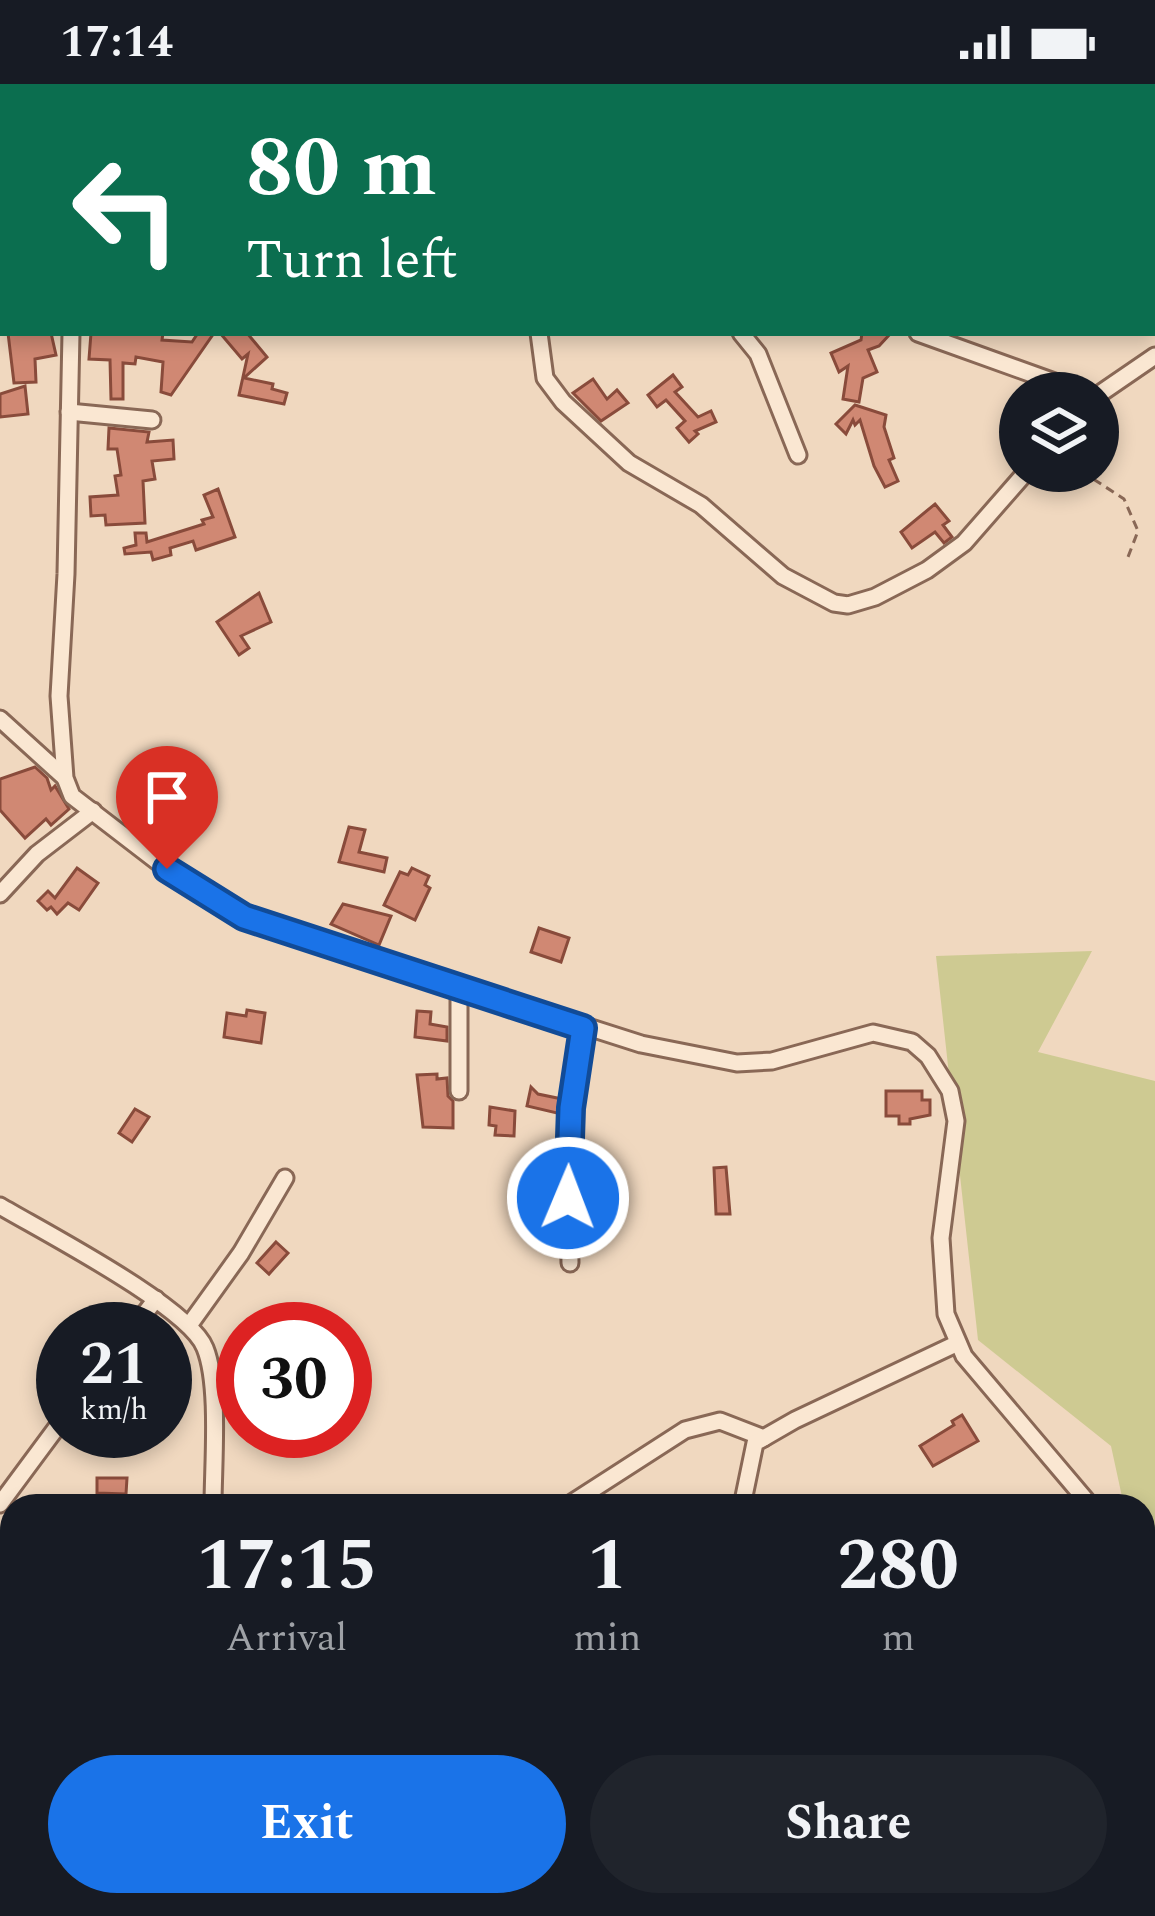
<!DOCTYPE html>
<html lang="en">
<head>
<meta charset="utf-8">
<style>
  :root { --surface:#171b24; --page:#20242c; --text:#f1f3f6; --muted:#9ea1a6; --accent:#1a73e8 }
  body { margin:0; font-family:Spectral,serif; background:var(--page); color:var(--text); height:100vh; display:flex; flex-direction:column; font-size:45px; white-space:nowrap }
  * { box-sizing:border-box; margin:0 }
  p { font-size:39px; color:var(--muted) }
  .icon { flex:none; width:66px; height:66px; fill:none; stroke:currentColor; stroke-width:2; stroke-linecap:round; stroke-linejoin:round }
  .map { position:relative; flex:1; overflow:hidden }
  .drawer { position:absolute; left:0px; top:1410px; width:1155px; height:423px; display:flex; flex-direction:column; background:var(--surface); border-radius:36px 36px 0 0; box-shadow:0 6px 18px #0003 }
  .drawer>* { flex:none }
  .guide { position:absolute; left:0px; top:0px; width:1155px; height:252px; box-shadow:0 6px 18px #0003; background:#0b6e4f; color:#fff; overflow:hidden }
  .tools { position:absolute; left:999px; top:288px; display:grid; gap:24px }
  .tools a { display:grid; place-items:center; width:120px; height:120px; border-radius:50%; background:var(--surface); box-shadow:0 6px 18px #0003; font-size:60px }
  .speed { position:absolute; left:36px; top:1218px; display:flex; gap:24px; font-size:60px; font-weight:700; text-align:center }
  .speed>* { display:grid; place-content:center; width:156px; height:156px; border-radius:50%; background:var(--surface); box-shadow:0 6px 18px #0003; line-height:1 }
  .speed small { font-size:30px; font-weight:400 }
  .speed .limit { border:18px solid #d22; background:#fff; color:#111 }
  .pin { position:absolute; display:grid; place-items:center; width:102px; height:102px; color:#fff; margin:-123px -51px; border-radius:50% 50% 50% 0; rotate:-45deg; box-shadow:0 0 12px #0007 }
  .pin .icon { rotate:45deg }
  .me { position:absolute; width:132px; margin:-66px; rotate:1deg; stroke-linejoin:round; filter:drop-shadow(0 0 9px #0008) }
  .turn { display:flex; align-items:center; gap:42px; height:252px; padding:0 48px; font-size:54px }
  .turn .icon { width:156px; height:156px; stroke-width:2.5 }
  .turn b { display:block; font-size:84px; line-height:102px }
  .eta { display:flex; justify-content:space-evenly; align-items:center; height:204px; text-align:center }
  .eta b { font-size:72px; font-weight:700; line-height:84px }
  .cta { display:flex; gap:24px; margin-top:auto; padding:24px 48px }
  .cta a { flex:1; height:138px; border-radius:72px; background:var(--accent); color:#fff; font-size:48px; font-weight:700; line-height:138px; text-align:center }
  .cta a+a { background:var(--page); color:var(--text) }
  .status { display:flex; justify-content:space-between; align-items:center; height:84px; padding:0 60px; background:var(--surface); direction:ltr }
  .status svg { height:33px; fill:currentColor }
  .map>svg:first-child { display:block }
</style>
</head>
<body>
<div class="status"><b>17:14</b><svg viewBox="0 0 49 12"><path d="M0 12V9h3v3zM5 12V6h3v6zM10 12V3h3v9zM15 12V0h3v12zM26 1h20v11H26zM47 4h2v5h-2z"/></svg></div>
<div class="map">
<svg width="1155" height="1832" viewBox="0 0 1155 1832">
  <rect width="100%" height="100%" fill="#f0d8bf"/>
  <!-- green -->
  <path fill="#ceca92" d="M1092,867L1038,968L1155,997V1569L1143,1512V1422H1124L1111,1362L978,1256L936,872Z"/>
  <!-- building -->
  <g fill="#d08873" stroke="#894b3b" stroke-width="3">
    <path d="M8,249H51L56,271L35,275L36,298L14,299Z"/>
    <path d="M91,249H163L162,256L192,258L198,249H214L171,311L161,308L163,278L136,273L135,280L123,279V315H111L110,276L89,275Z"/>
    <path d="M220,249H247L267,273L244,294L273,300L272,305L287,309L284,320L239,311L248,270L242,275Z"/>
    <path d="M862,249H891L879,262L868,266L877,288L863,294L859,318L843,315L848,282L839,288L831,269L861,256Z"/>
    <path d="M673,291L682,303L675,308L698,333L711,327L716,338L695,347L698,350L689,358L677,344L685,337L666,316L657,323L648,311Z"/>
    <path d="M593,295L607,315L617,306L628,319L601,337L573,309Z"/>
    <path d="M25,302L28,330L0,333V310Z"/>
    <path d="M855,321L886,331L884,343L894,374L889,376L898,397L885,403L874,382L860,336L855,341L853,336L846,350L836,340Z"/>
    <path d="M109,344L149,348L147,358L173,356L174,375L152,377L155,395L143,397L145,439L106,441L105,431L91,432L90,413L118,411L115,392L121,391L117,365H108Z"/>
    <path d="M218,405L235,453L196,466L193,457L170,464L171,471L153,476L151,468L125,470L124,464L136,461L135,449H146L147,458L204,440L202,436L213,433L204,411Z"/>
    <path d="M935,420L949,437L943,441L952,453L944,459L935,448L912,464L901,448Z"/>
    <path d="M259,509L271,538L241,552L249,564L239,571L217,538Z"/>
    <path d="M35,683L47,694L51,706L55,702L69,725L51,741L46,735L25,754L0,726V695Z"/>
    <path d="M349,743L365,746L359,768L387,774L384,788L339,778Z"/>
    <path d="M77,784L98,799L79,826L68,819L57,830L51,823L47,826L38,817L48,807L55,814Z"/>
    <path d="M412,784L429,792L425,801L430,804L415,836L384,821L400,788L408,791Z"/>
    <path d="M343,820L391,832L379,861L331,840Z"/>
    <path d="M539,844L569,854L561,878L531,868Z"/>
    <path d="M247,926L265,929L261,959L224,953L227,929L246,932Z"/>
    <path d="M417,927L431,928L430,940L447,943V957L415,953Z"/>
    <path d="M437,990V995L447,994L448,1012L453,1017V1044L423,1043L417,991Z"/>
    <path d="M531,1003L538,1010L562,1015L561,1030L527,1022Z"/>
    <path d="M886,1007H922V1016H930V1031L910,1035V1040H899V1032H886Z"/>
    <path d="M490,1023L515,1027L514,1052L495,1051L496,1042L489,1041Z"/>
    <path d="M135,1025L149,1033L132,1058L119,1049Z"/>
    <path d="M726,1083L730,1130H716L714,1084Z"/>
    <path d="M276,1158L288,1169L269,1190L257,1179Z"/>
    <path d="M962,1331L978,1357L933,1382L920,1362L954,1341L952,1337Z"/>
    <path d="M97,1394H127L126,1410L97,1409Z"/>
  </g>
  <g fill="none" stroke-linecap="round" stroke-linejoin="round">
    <!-- minor casing -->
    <g stroke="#896856" stroke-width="21">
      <g id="minor">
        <path d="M80,3V0"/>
        <path d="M71,249L66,490L59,612L65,694L72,712L167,785L244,833L641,960L737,979L772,977L873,949L912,958L928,972L950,1007L956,1037L941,1154L946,1230L964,1272L1091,1422"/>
        <path d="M539,249L545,294L563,318L629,379L701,421L783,492L834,519L848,521L875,513L927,486L964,459L1027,387"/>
        <path d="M741,249L758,270L798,371"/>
        <path d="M918,249L1085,309"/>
        <path d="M1098,311L1155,272"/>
        <path d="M69,328L152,336"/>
        <path d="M0,635L64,693"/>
        <path d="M0,810L37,770L93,727"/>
        <path d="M459,1007V904"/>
        <path d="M0,1122C44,1148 189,1223 205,1264C220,1301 213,1380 213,1422"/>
        <path d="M570,1179C568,1098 571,1023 583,943"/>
        <path d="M190,1240L241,1169L285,1094"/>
        <path d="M133,1245L156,1215"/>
        <path d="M0,1420L63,1335"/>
        <path d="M567,1422L685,1346L720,1337L764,1354"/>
        <path d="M742,1422L755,1359L795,1336L958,1259"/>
        <path d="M1143,1512L1155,1580"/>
        <path d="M0,1579L12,1598"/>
        <path d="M160,1821L168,1832"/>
        <path d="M292,1821L300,1832"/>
        <path d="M900,1821L906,1832"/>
        <path d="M36,1832L47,1821"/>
      </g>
    </g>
    <!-- path -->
    <g stroke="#896856" stroke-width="3" stroke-dasharray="9 6" stroke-linecap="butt">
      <path d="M1152,82L1155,86"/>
      <path d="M1081,387L1124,415L1138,447L1128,473"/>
    </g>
    <!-- minor -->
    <use href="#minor" stroke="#fae7d2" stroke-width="15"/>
  </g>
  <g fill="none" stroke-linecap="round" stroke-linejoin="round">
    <!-- route casing -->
    <g stroke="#114b97" stroke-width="30">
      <path id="route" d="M167,785L244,833L583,944L571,1024L568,1114"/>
    </g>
    <!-- route -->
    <use href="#route" stroke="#1a73e8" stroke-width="21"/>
  </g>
</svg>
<div class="tools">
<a><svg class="icon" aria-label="layers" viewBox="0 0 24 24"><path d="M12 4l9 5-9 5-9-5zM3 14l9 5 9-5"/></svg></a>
</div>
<div class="speed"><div>21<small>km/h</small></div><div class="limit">30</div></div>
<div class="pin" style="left:167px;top:785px;background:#d93025"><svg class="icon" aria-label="arrive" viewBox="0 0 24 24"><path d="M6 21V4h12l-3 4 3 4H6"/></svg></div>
<svg class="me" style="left:568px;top:1114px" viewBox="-20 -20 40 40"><circle r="17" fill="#1a73e8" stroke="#fff" stroke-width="3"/><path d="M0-11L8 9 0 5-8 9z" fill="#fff"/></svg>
<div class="guide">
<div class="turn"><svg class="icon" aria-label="left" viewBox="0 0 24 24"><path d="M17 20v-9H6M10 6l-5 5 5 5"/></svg><div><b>80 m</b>Turn left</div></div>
</div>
<section class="drawer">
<div class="eta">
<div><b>17:15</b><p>Arrival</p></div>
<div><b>1</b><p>min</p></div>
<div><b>280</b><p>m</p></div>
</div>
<div class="cta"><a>Exit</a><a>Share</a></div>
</section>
</div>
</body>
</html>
